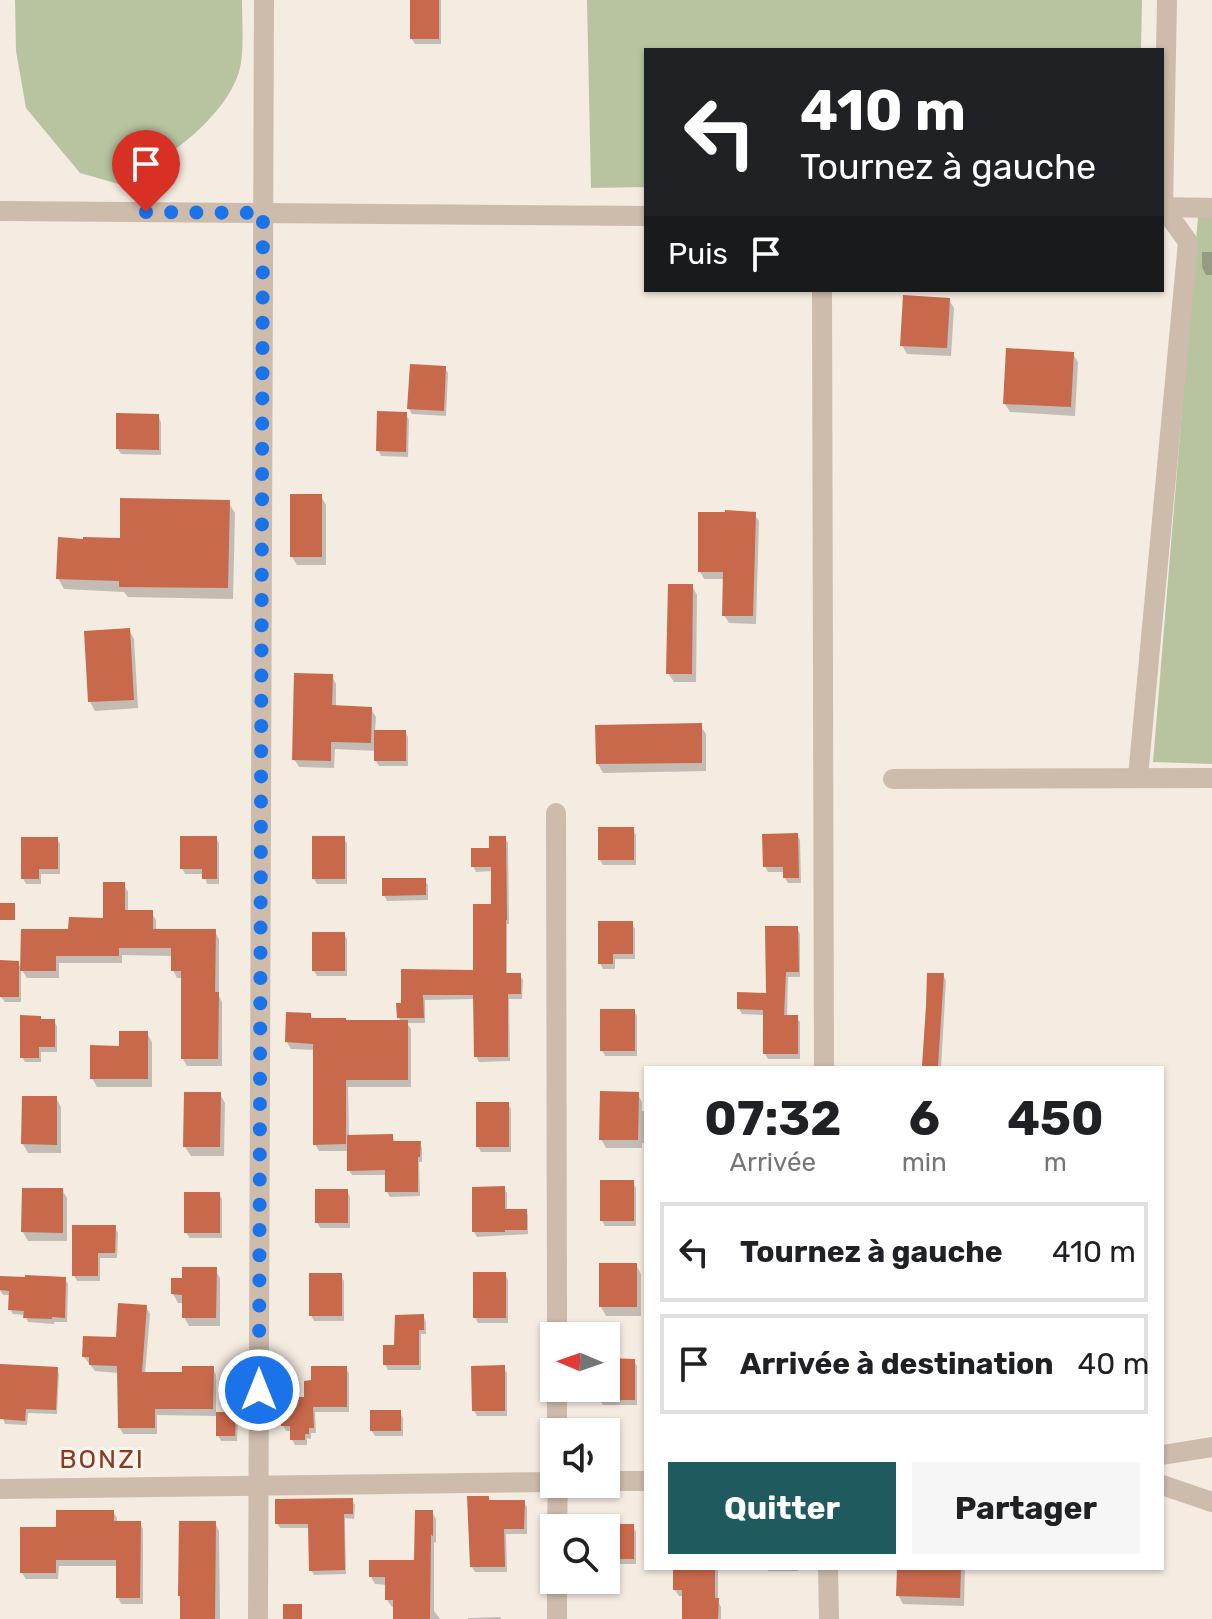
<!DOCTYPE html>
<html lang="fr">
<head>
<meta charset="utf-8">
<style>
  :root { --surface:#fff; --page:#f6f6f6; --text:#202124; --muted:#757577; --line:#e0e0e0; --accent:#1f5a5e }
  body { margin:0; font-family:Rubik,sans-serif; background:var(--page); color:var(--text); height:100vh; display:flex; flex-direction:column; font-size:30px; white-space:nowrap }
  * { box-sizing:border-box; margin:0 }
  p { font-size:26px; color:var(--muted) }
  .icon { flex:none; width:44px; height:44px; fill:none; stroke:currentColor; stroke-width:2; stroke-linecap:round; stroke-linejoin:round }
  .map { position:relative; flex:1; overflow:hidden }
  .drawer { position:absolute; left:644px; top:1066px; width:520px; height:504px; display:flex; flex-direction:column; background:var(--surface); border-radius:0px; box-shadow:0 2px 6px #0004 }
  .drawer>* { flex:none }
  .top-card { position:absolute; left:644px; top:48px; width:520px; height:244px; border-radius:0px; box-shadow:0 2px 6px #0004; background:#202124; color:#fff; overflow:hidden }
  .needle { width:52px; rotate:272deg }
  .fabs { position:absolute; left:540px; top:1322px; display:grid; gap:16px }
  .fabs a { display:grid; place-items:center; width:80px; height:80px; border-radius:0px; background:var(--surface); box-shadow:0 2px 6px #0004; font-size:40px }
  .pin { position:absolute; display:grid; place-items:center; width:68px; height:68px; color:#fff; margin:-82px -34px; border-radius:50% 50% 50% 0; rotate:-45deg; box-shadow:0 0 8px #0007 }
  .pin .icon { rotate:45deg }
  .me { position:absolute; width:88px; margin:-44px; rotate:0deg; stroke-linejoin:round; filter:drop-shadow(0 0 6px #0008) }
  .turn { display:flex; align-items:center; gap:28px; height:168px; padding:0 24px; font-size:36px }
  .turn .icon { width:104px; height:104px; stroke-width:2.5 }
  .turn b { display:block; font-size:56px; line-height:68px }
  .then { display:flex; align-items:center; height:76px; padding:0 24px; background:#0003; gap:16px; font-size:30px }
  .eta { display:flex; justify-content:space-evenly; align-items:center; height:136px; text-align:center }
  .eta b { font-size:48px; font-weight:700; line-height:56px }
  .button { display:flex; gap:16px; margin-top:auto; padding:16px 24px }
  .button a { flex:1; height:92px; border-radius:0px; background:var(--accent); color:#fff; font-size:32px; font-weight:700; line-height:92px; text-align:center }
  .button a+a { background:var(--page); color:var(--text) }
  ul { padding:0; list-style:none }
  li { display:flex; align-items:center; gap:24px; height:100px; margin:0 16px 12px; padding:0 8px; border:4px solid var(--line); border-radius:0px }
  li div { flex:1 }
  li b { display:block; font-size:30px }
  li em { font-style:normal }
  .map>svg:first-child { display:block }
</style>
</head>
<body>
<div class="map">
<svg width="1212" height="1619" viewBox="0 0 1212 1619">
  <rect width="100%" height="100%" fill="#f4ebe1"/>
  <!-- green -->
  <g fill="#b8c4a0">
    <path d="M15,0H242C242,20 244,43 241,63C232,115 164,160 122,185L80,173L26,108L16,51Z"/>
    <path d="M587,0H1142L1141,50H646V187L591,188Z"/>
    <path d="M1198,217H1212V764L1153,762Z"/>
  </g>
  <!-- shadow -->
  <g fill="#0003">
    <path d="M412,0H441V44H415L412,39Z"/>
    <path d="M1202,252H1212V275H1206L1202,267Z"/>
    <path d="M949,300L954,308L951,356L907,354L902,345Z"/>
    <path d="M1073,354L1078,362L1075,416L1010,412L1005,404Z"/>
    <path d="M445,368L448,373L446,416L412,414L409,409Z"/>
    <path d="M406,414L409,420L408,457L381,456L378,450Z"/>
    <path d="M158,416L161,422V455L121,454L118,449Z"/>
    <path d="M321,496L326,505V565H297L292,557Z"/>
    <path d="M228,502L235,513L233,599L128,597L124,592L64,589L58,578L122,540Z"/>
    <path d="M754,514L759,521L756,624L729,623L724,615L725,579H704L700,571Z"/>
    <path d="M692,586L697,595L696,682H674L668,673Z"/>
    <path d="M129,630L134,639L138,708L95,711L90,702Z"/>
    <path d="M332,676L336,684V707L371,709L376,717L375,732H405L408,737V766H379L376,761V751L335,749L334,768L299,767L294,759Z"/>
    <path d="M700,725L706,734V771L603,773L598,764Z"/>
    <path d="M633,829L636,835V865H603L600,860Z"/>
    <path d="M797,835L800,840L801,883H788L785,878V872H768L765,866Z"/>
    <path d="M216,838L219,843V884H207L204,874H185L182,868Z"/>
    <path d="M343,838L347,843V884H317L314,879Z"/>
    <path d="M505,838L508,843L509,924H507V975H520L523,980L522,999H509L510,1061L479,1062L476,1056L475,999L425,1000V1023H407L411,1029V1087H348L349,1137L392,1136L395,1141L419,1143L422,1148V1162H419L420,1196L390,1197L387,1192V1175H352L349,1170V1151H319L315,1144V1050L291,1049L287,1042L310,1015L313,1020L346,1022H401L399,1018L403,1005V971L475,972L493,906V871L476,872L473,866Z"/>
    <path d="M57,839L60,844V874H41V884H26L23,878Z"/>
    <path d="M424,880L428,885V900L387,901L384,895Z"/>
    <path d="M124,884L128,892V912H151L156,920V931H214L219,939V996L222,1002V1066H187L183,1059V978H177L173,970V956L122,955V963H59V978H27L22,970L70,931L105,920Z"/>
    <path d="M632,923L635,929V959H615V969H603L600,963Z"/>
    <path d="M797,928L800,934V977H788L787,1017H796L800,1022V1059H768L765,1054V1015L742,1014L739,1009L768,995Z"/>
    <path d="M344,934L347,939V976H317L314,971Z"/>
    <path d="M18,963L21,968V1002H5L1,997Z"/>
    <path d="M943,975L946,981L941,1068H925L924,1065Z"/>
    <path d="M634,1011L637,1016V1056H605L602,1050Z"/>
    <path d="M42,1021H54L57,1026V1052H41V1062H25L22,1057Z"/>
    <path d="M147,1033L152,1042V1087H97L92,1078L121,1048Z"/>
    <path d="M220,1094L225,1103L224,1156H191L185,1147Z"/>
    <path d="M638,1094L642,1102V1111H646V1143H642V1148H606L601,1139Z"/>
    <path d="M56,1098L61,1107V1153H28L23,1144Z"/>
    <path d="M508,1104L511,1109V1152H481L478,1147Z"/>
    <path d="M633,1182L636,1188V1226H605L602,1221Z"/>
    <path d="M504,1188L507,1193V1211H526L528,1215V1234L477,1237L474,1232Z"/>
    <path d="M62,1190L67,1198V1241H28L23,1232Z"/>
    <path d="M347,1191L350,1197V1228H320L317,1222Z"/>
    <path d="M219,1194L222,1199V1238H190L186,1233Z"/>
    <path d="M114,1227L118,1233L117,1258H100V1281H77L74,1275Z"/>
    <path d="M636,1265L641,1274V1316H606L601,1307Z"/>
    <path d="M215,1269L220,1278V1326H189L184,1317V1303H178L173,1294L184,1280Z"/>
    <path d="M505,1274L508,1280V1323H478L475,1317Z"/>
    <path d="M340,1275L344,1281V1321H314L311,1315Z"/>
    <path d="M65,1279L68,1284L67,1322H54V1324L28,1322L25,1315L13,1314L10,1309L11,1295H3L0,1290Z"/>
    <path d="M146,1307L150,1314L145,1374H184L213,1368L216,1375V1414H234L238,1420L237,1441H221L218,1435V1416L157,1415V1434H123L120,1428L119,1373L95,1371L84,1357L117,1339Z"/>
    <path d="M423,1316L426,1322V1334H421V1370H388L385,1364L396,1347Z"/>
    <path d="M606,1360L634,1361L637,1366V1405H603L600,1400V1388H606Z"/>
    <path d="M0,1364H4L5,1367L56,1369L59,1374L57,1414L28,1413L27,1425L5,1424L0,1409Z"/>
    <path d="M503,1367L507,1373V1416H477L474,1411Z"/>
    <path d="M345,1368L349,1373V1412H315L316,1433H311V1439L307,1438V1445H295L292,1440V1431H286L283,1425L292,1408L306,1399Z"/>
    <path d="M400,1412L403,1418V1436H375L372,1431Z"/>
    <path d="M352,1500L355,1505L354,1519L345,1518L346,1574L314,1575L311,1570L310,1528H280L277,1523Z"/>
    <path d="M490,1502H524L527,1507V1534H506L507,1572H475L472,1567Z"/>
    <path d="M113,1512L117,1518V1523H140L143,1529V1604H121L118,1597V1566H59L58,1579H26L22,1573L58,1529Z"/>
    <path d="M432,1512L436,1519V1543L434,1542V1611L440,1619H395V1607H392L387,1600V1585L375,1584L371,1577L416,1562Z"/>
    <path d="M215,1523L219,1531L220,1619H182Z"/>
    <path d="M604,1526H633L636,1532V1564H607L606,1528H604Z"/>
    <path d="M675,1568H718V1601L721,1607V1619H684V1596H679L675,1590Z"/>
    <path d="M767,1568H798V1571H768Z"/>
    <path d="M899,1568H965L964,1606L903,1604L898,1595Z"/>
    <path d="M500,1617L501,1619H468V1618Z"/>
  </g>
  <!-- building -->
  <g fill="#c8694b">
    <rect x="410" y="0" width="29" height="39"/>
    <path d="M903,295L950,298L947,348L900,346Z"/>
    <path d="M1006,348L1074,352L1071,407L1003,404Z"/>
    <path d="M410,364L446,366L444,411L407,409Z"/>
    <path d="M377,411L407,412L406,452L376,451Z"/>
    <path d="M116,413L159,414V450L116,449Z"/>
    <rect x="290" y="494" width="32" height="63"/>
    <path d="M120,498L230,500L228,588L119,587V581L56,579L58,537L83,539V537L120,538Z"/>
    <path d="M725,510L756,512L753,616H722L723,572H698V512H725Z"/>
    <path d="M668,584H693L692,674H666Z"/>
    <path d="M130,628L134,700L88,702L84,631Z"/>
    <path d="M294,673L333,674L332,705L372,707L371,743L331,742V761L292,760Z"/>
    <path d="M702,723V763L596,764L595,725Z"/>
    <rect x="374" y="730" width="32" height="31"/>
    <rect x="598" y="827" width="36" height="33"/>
    <path d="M798,833L799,878H783V867H763L762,834Z"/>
    <path d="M180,836H217V879H202V869H180Z"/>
    <rect x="312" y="836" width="33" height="43"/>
    <path d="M489,836H506L507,920H506V973H521V994H508V1057H474L473,995H423L424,1018H397L396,1003H401V969L473,970V904H491V867H471V848H489Z"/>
    <path d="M21,837H58V869H39V879H21Z"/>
    <path d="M382,878H426V895L382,896Z"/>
    <path d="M103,882H125V910H153V929H216L215,992H219L218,1059H181V971H171V948H119V956H56V971H20L21,929H68L69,917L103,918Z"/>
    <rect x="0" y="903" width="15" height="17"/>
    <path d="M598,921H633V954H613V964H598Z"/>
    <path d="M765,926H798L799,972H786L784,1015H798V1054H763V1010L737,1009V992L766,993Z"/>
    <rect x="312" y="932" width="33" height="39"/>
    <path d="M0,960L19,961V997H0Z"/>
    <path d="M927,973H944L938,1066H922L926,1006Z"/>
    <rect x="600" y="1009" width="35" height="42"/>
    <path d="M286,1012L311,1013V1018H346V1020H408V1080H346V1144L313,1145V1044L285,1042Z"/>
    <path d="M20,1015L41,1016V1019H55V1047H39V1058H20Z"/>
    <path d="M119,1031H148V1079H90V1045L119,1046Z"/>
    <path d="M600,1091L639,1092L638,1140H599Z"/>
    <path d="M184,1092H221L220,1147H183Z"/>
    <path d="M22,1096H57V1145L21,1144Z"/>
    <rect x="476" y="1102" width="33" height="45"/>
    <path d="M393,1134V1141H421L420,1157H418V1192H385V1170L347,1171V1135Z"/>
    <rect x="600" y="1180" width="34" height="41"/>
    <path d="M505,1186V1209H527V1230H505V1232H472V1187Z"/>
    <path d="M22,1188H63V1233L21,1232Z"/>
    <rect x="315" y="1189" width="33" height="34"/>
    <rect x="184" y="1192" width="36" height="41"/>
    <path d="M72,1225H116L115,1253H98V1276H72Z"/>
    <rect x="599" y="1263" width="38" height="44"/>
    <path d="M182,1267H217L216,1318H182V1295L171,1294V1278H182Z"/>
    <rect x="473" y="1272" width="33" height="46"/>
    <rect x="309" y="1273" width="33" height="43"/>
    <path d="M25,1275L66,1277L65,1318L52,1317V1319L23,1318L24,1311L8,1310L9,1291L0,1290V1276L25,1277Z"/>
    <path d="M118,1303L147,1305L142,1372H182V1366H214L213,1409H155V1428H118L117,1366L89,1365V1357H82L83,1336L116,1337Z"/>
    <path d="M424,1314V1330H419V1365H383V1345H394L395,1315Z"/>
    <path d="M606,1358L635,1359V1400H606Z"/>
    <path d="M0,1364L58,1367L56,1410L26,1409L25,1421L0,1419Z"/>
    <path d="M505,1365V1411H472L471,1366Z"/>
    <path d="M311,1366H347V1407H313L314,1428H309V1434H305V1440H290V1426H281L280,1406H290V1397H304V1381L311,1380Z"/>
    <rect x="370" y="1410" width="31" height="21"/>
    <path d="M216,1412H236L235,1436H216Z"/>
    <path d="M467,1496H489V1500H525L524,1529H504L505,1567H470Z"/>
    <path d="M353,1498V1514H344L345,1570L309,1571L308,1524H275V1499Z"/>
    <path d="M56,1510H114V1521H141L140,1598H116V1560H56V1573H20V1527H56Z"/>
    <path d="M415,1510H433V1536L431,1535L430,1619H393V1600H385V1577H369V1560H414Z"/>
    <path d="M179,1521H216L215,1619H180V1596H178Z"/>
    <rect x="606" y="1524" width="28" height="35"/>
    <path d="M673,1568H715V1598H719L718,1619H682V1590H673Z"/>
    <path d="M897,1568H961L960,1598L896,1596Z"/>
    <rect x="283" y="1604" width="19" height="15"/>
  </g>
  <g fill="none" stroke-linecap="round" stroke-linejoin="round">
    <!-- minor -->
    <g stroke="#cdbbac" stroke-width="20">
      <path d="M1162,207L1212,208"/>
      <path d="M0,211L646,216"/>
      <path d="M822,290L824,1068"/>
      <path d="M1138,777L1188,242L1163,207L1167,0"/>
      <path d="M893,779L1212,778"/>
      <path d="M556,813L557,1336"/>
      <path d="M557,1388V1432"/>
      <path d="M1162,1455L1212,1447"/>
      <path d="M606,1481H646"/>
      <path d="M1162,1485L1212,1502"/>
      <path d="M0,1489L554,1482"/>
      <path d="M557,1528L558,1484"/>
      <path d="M828,1568L829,1619"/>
      <path d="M258,1619L264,0"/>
      <path d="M557,1619V1580"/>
    </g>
  </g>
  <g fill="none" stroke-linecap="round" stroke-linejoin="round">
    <!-- route -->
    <path stroke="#1a73e8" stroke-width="14" stroke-dasharray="0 25.2" d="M146,212L263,213L259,1390"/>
  </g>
  <g text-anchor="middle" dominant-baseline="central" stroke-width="6" stroke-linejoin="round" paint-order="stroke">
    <!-- quarter labels -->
    <g font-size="26" letter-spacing="2" fill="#8c3b22" stroke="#fbf5ee">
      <text x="102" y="1459">BONZI</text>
    </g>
  </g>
</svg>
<div class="fabs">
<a><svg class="needle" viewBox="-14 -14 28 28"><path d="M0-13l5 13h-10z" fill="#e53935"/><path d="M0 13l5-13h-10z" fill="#757577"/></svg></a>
<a><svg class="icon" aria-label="sound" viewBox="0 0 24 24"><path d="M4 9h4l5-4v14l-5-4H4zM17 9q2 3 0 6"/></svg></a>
<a><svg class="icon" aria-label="search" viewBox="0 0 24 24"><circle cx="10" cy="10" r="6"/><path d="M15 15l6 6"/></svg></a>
</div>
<div class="pin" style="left:146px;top:212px;background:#d93025"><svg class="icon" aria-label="arrive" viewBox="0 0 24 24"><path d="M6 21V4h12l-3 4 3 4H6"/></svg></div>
<svg class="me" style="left:259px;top:1390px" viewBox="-20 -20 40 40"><circle r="17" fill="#1a73e8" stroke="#fff" stroke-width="3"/><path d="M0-11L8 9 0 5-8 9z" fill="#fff"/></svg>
<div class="top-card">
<div class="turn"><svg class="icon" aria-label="left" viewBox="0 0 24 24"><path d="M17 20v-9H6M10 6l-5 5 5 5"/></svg><div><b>410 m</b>Tournez à gauche</div></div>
<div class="then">Puis<svg class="icon" aria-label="arrive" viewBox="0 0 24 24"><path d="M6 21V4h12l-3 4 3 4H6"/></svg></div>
</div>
<section class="drawer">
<div class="eta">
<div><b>07:32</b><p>Arrivée</p></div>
<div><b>6</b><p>min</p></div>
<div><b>450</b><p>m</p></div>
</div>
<ul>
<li><svg class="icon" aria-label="left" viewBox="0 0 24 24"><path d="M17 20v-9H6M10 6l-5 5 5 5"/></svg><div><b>Tournez à gauche</b></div><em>410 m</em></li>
<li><svg class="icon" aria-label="arrive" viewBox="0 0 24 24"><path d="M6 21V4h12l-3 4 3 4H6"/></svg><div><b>Arrivée à destination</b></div><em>40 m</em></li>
</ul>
<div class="button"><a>Quitter</a><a>Partager</a></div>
</section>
</div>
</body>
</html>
